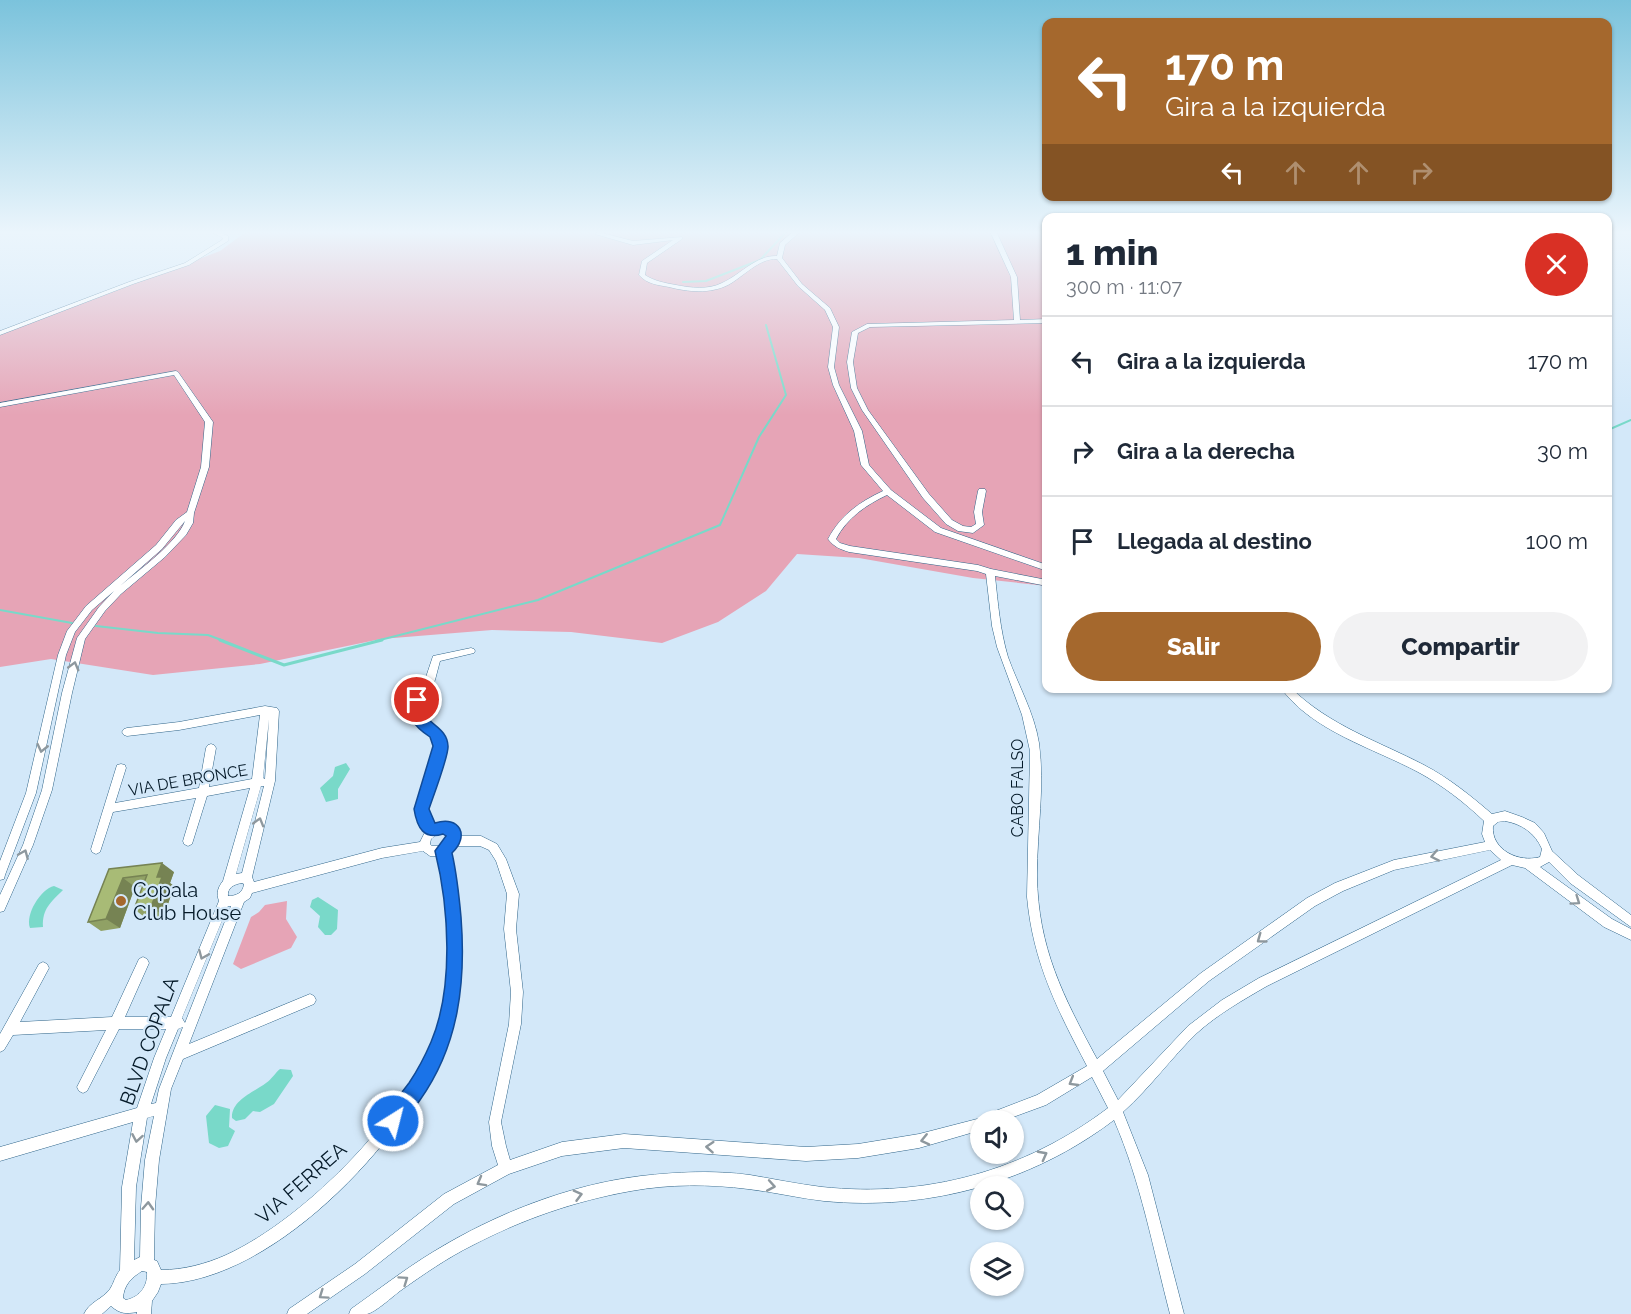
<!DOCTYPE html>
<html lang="es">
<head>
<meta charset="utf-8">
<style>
  :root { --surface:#fff; --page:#f2f2f3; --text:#1f2937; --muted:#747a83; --line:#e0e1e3; --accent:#a5682d }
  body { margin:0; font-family:Raleway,sans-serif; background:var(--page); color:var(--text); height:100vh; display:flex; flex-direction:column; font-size:22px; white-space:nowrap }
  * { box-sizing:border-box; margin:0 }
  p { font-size:20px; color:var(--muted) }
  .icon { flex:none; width:33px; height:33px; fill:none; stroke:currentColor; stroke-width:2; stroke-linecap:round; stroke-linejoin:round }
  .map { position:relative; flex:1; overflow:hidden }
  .drawer { position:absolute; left:1042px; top:213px; width:570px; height:480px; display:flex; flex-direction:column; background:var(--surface); border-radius:12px; box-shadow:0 2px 4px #0004 }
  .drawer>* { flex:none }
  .hud { position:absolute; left:1042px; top:18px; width:570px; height:183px; border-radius:12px; box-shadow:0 2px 4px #0004; background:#a5682d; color:#fff; overflow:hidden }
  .fabs { position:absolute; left:970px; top:1110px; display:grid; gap:12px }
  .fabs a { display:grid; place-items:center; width:54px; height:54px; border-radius:50%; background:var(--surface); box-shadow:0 2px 4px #0004; font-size:30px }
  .pin { position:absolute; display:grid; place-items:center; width:51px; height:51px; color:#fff; margin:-26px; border:3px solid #fff; border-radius:50%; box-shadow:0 2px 6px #0007 }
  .me { position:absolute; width:66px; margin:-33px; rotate:36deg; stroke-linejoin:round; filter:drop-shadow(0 0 4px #0008) }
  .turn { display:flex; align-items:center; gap:21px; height:126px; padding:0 24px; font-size:27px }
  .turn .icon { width:78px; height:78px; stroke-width:2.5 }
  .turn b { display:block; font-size:42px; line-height:51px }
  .lanes { display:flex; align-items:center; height:57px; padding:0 24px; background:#0003; justify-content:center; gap:30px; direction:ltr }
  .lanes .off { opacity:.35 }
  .round { display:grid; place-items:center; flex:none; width:63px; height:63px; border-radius:32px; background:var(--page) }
  .head { display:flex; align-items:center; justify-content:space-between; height:102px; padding:0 24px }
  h1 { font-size:36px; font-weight:800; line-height:45px }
  .action { display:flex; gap:12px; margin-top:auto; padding:12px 24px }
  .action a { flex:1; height:69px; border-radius:36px; background:var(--accent); color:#fff; font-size:24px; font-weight:800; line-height:69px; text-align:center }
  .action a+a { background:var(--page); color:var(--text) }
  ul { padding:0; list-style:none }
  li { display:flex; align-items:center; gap:18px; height:90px; padding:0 24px; border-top:2px solid var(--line) }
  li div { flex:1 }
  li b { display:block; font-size:22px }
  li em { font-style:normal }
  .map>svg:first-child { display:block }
</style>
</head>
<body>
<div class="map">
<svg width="1631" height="1314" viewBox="0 0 1631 1314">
  <rect width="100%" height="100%" fill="#d3e8f9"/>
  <!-- green -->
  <g fill="#e6a4b6">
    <path d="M247,231H1047V586L973,578L859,558L797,554L766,591L718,622L662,643L571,632L492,630L381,639L260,664L153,675L51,659L0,667V335L220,251Z"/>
    <path d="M287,901L286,919L297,937L291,948L241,969L233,964L251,917L259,912L265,905Z"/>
  </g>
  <!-- water -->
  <g fill="#79d9c9">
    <path d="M346,763L350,769L338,789V799L326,802L320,788L333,776L335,767Z"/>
    <path d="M54,886L63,890C51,902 42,909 43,927L30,928C25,914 41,889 54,886Z"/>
    <path d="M318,897L338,910L337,929L331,935H325L318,927L320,916L310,907L312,900Z"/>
    <path d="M280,1069L291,1070L293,1076L274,1104L260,1112L253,1111L245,1119L236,1121L232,1118C231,1100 254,1092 266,1083C272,1079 275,1073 280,1069Z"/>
    <path d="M215,1105L230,1109L229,1127L235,1131L228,1146L219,1148L209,1143L206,1116Z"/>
  </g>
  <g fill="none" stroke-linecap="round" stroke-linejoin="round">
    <!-- stream-far1 -->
    <g stroke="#79d9c9" stroke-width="2">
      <path d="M683,282L706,281L760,260L787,231"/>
      <path d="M1608,430L1631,420"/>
      <path d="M0,610L72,623"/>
      <path d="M96,626L158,633L208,635L224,641"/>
      <path d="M376,641L538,600L720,525L759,437L786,395L766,325"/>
    </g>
    <!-- stream -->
    <path stroke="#79d9c9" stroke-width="3" d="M220,640L284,665L382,640"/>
    <!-- street casing -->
    <g stroke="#306589" stroke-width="1">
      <g id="street">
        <path d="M209,231H217L228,236V241L189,265L133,284L0,335V331L129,282L185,263L222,240L223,238Z"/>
        <path d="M794,231H801L785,245L782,258L802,284L830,308L839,327L834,367L839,385L862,431L869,465L875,472L891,490L941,528L1047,565V571L935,532L887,495C866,505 847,518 836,539L840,543L850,546L978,565L991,569L1047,580V586L995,576C998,603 1000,630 1008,657C1018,685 1034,712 1039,743C1045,786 1037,831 1037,875C1038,948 1063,996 1097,1059L1201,973L1307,898L1335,883L1394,860L1485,842L1482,834L1484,821C1464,802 1442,785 1418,772C1373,748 1312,731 1281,688H1291C1330,726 1378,741 1424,765C1449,778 1471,796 1492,814L1505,811L1522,817L1535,823L1544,833L1552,851L1578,875L1631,915V927L1570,883L1549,862L1540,867L1612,919L1631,929V940L1604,927L1525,868L1512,865L1267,986C1243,1000 1218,1014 1197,1033C1171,1058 1150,1088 1123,1112L1148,1175L1184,1314H1170C1153,1249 1141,1182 1114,1120C1031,1183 927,1211 824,1201C798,1198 774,1192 748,1189C710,1184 669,1184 631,1191C575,1201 523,1219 473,1245C447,1258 424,1274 400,1291C392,1297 376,1312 367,1314C361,1314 354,1314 349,1314L351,1309C378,1290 405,1269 433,1252C495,1214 568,1185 641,1176C677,1172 714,1170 750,1175C774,1179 797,1184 822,1187C926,1198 1025,1171 1108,1108L1092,1077L1046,1105L1005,1120H981V1130L919,1148L858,1158L806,1161L624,1148L562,1156L509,1174L454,1204L365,1274L307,1314H287L289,1309L355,1264L444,1194L498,1165L492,1146L489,1122L509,1024L511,992L504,929L507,894L496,861L489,850L480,846H456L449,853C455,874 456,898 457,920C460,954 464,991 453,1024C419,1128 277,1283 161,1284L158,1292L152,1301L151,1314H137V1312C126,1314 120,1314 111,1306L102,1314H84C89,1302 103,1299 110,1289C114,1283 115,1276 120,1270L122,1187L133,1122L0,1161V1147L137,1108L154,1058L166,1029H119L87,1091L83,1093L79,1091L77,1087L106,1030L13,1035L4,1050L0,1052V1034L39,964L43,962L47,964L49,968L20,1022L112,1017L139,959L143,957L147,959L149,963L125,1017H171L219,901C216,893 218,887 223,881L250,788L207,796L192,844L188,846L184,844L183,841L196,798L113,812L100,852L96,854L92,852L91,849L117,765L121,764L125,765L126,768L115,803L199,788L206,748L208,745L211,744L214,745L216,748L209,787L252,779L260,715L179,730L127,736L124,735L122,732L124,729L127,728L179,722L265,706L277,708L279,711L275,781L252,877L254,882L382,848L420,842L426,830L418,817L417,809L433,760L435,742L432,735L417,722L410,708L425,680L433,656L471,648L474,649L475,651L474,653L440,661L435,680L420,708C425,722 434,722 441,732C453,751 433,790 427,809L428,816L434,825L441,822L457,827L459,836H481L497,844L506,859L519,894L516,929L523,992L521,1024L501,1122L506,1146L510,1160L562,1142L624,1134L806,1147L858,1144L919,1134L981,1118L984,1119L985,1115L1037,1095L1087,1066C1057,1009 1033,962 1027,897L1030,751L1022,715L997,647L992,626L986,574L977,571L849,552C840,549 834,547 828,539C840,516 859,502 883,491L861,465L854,431L833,385L828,367L833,327L825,310L798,286L777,259C759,258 743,277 728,285C710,294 688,292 669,287C658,285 647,284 639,275L642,261L673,240L633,245L595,234L598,232L633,241L682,237V239L647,263L645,275C654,281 665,283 676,285C691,288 708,290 722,283C740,275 756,255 777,256L780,243ZM269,719L265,779L263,778ZM261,786H264L242,873L236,874ZM1505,821C1522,824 1535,833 1542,849L1540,857C1519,863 1491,850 1493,826L1498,822ZM441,832L448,833L449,839L441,846H432L430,844L431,839ZM1490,850L1501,860L1259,978L1222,1000L1188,1026L1118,1100L1103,1071L1209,981L1315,906L1343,891L1394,870ZM423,851L430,856H439C444,876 445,898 446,919C448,953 451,990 441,1023C414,1108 307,1218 226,1255C206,1264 183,1270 161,1270L157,1261L154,1260L155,1207L159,1160L171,1089L183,1059L314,1004L316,1000L314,996L310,994L189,1044L244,902L250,898L252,893L382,858ZM242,883L244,884C243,893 236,896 228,896C227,888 234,884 242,883ZM228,906H231L185,1023L182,1018ZM183,1027L159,1089L156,1103L151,1104L166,1058L178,1029ZM154,1116L145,1160L141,1207L140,1257L134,1260L136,1187L147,1118ZM142,1271L147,1272C148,1286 140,1297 126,1300L123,1298C124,1285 131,1278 142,1271Z"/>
        <path d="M990,231H996L1017,277L1020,320L1047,319V323L870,327L858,333L853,362L857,388L868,410L929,494L952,520L963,526L971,527L976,524L974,512L978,491L979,489H985L986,491L982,512L984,525L973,533L958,531L946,524L923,498L862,410L851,388L847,362L852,332L867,324L1014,320L1011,277Z"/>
        <path d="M176,371L178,372L213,422L209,467L194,513L193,523L186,535L165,557L121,594L105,611L85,639L72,693L52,790L33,845L4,911L0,912V895L23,845L42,790L62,693L77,638L99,607L114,591L92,610L75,632L66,655L36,793L5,875L4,879L0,880V861L26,793L58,655L67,631L86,606L156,545L176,520L187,512L201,467L205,422L174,375L0,407V403ZM185,521C177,543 139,570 120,586L162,549Z"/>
      </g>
    </g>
    <!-- street -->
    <use href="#street" fill="#fff" fill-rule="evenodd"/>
  </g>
  <!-- wall -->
  <path fill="#90a165" d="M109,869L174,872L170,883L174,886L164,916L147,919L134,909L143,886L135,887L120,928L101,931L88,922Z"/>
  <!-- shaded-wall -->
  <g fill="#768353">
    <path d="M162,863L174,872L170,883L174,886L164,916L151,907L157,877Z"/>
    <path d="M123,878L135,887L120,928L106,919Z"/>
  </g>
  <!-- building -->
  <path fill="#a8bb76" stroke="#768353" stroke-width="1.5" d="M162,863L157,877H162L151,907L134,909L147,875L123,878L106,919L88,922L109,869Z"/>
  <!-- one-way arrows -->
  <defs><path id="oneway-chevron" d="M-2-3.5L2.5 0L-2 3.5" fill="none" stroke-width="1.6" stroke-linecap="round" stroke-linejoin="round" transform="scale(1.5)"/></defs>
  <g stroke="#8e989e">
    <use href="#oneway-chevron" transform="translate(74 666) rotate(-75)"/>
    <use href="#oneway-chevron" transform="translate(42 748) rotate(103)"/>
    <use href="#oneway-chevron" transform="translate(259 822) rotate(-74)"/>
    <use href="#oneway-chevron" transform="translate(24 854) rotate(-67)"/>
    <use href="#oneway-chevron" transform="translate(1435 856) rotate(169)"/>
    <use href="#oneway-chevron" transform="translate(1576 901) rotate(35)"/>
    <use href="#oneway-chevron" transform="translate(1261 939) rotate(144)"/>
    <use href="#oneway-chevron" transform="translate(203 955) rotate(113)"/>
    <use href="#oneway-chevron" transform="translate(1073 1082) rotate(149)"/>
    <use href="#oneway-chevron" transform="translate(137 1138) rotate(100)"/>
    <use href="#oneway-chevron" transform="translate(925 1140) rotate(167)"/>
    <use href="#oneway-chevron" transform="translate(710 1147) rotate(-176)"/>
    <use href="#oneway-chevron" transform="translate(1043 1155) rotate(-28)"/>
    <use href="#oneway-chevron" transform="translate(481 1182) rotate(151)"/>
    <use href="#oneway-chevron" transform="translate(771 1186) rotate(10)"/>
    <use href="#oneway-chevron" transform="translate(578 1195) rotate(-15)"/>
    <use href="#oneway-chevron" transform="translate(148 1206) rotate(-87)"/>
    <use href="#oneway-chevron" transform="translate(404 1280) rotate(-35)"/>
    <use href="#oneway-chevron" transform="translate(323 1295) rotate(145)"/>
  </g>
  <!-- sky -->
  <linearGradient id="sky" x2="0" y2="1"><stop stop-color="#7bc3dc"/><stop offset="0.56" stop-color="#ebf5fc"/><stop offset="1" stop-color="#ebf5fc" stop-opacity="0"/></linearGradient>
  <rect width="1631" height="415" fill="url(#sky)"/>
  <!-- route -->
  <path fill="#1a73e8" stroke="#114b97" stroke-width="1.5" d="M417,695L422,696L424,700C417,724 447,723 448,746C449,755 433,797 429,809L435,823C460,815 470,836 452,853C457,875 459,895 461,917C466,982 459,1045 420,1100C412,1111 405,1125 393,1130L386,1128L383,1121C389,1107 400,1095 409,1083C417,1071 425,1056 431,1042C454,988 449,907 435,851L446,836L443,834C424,840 417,828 414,809L433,746L430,737C415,727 403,715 412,696Z"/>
  <!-- markers -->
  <circle fill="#a5682d" stroke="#d3e8f9" stroke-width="2" cx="121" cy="901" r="6"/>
  <g text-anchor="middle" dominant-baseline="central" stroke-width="4.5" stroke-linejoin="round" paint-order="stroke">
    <!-- street labels -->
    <g font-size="16" fill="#041928" stroke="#d3e8f9">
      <text transform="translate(188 780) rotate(-10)">VIA DE BRONCE</text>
      <text transform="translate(1017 788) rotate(-90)">CABO FALSO</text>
    </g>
    <!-- near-poi labels -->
    <g font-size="20" fill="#041928" stroke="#d3e8f9" text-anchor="start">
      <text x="133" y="890">Copala<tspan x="133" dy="23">Club House</tspan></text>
    </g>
    <!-- near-street labels -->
    <g font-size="20" fill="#041928" stroke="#d3e8f9">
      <text transform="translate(149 1041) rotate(-70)">BLVD COPALA</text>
      <text transform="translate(301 1183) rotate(-41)">VIA FERREA</text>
    </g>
  </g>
</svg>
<div class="fabs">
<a><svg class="icon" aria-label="sound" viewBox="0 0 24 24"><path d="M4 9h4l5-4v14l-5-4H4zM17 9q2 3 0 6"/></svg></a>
<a><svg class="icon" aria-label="search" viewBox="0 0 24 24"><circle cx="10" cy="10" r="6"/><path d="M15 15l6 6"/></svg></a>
<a><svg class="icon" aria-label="layers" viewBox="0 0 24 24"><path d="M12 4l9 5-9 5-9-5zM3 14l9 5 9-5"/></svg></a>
</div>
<div class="pin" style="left:417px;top:700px;background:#d93025"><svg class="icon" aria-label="arrive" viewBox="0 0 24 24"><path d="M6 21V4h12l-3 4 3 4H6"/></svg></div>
<svg class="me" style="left:393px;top:1121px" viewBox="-20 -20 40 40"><circle r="17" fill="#1a73e8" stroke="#fff" stroke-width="3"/><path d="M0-11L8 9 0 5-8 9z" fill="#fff"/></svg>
<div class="hud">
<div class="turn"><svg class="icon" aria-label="left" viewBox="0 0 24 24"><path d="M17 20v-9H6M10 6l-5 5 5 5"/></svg><div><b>170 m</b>Gira a la izquierda</div></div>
<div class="lanes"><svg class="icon" aria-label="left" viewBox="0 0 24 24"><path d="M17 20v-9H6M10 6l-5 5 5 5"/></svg><svg class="icon off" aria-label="ahead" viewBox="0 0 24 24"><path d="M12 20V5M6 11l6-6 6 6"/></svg><svg class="icon off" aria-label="ahead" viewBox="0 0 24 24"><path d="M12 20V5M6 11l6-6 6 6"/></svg><svg class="icon off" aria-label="right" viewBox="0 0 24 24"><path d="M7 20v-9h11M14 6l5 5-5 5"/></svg></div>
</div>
<section class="drawer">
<div class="head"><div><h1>1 min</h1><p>300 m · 11:07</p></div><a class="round" style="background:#d93025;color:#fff"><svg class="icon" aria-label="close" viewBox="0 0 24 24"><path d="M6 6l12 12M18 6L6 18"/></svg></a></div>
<ul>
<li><svg class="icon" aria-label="left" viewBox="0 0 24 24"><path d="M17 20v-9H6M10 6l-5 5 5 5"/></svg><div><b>Gira a la izquierda</b></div><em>170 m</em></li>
<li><svg class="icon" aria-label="right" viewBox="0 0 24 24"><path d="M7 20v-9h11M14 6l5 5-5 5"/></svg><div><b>Gira a la derecha</b></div><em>30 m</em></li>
<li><svg class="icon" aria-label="arrive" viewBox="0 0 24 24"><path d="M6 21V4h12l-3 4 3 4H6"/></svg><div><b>Llegada al destino</b></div><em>100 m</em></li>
</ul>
<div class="action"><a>Salir</a><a>Compartir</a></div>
</section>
</div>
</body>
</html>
